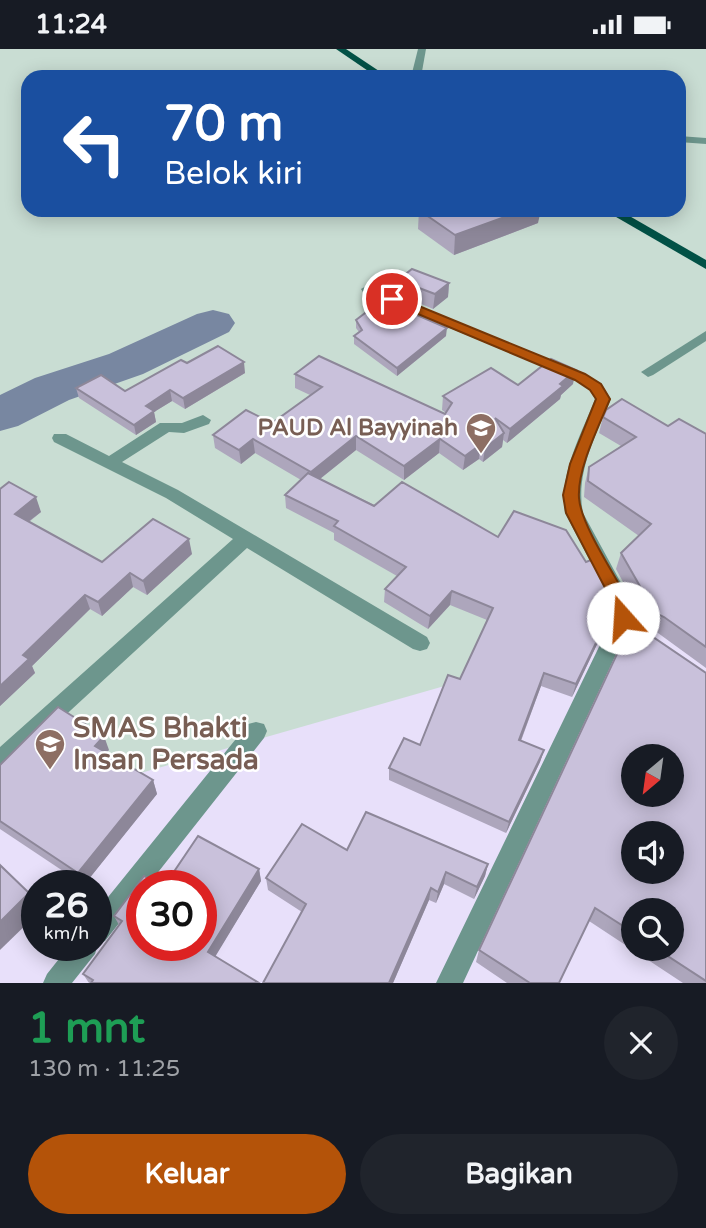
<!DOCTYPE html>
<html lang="id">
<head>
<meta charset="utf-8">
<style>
  :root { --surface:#171b24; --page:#20242c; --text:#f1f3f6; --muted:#9ea1a6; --accent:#b45309 }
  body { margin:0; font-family:"Varela Round",sans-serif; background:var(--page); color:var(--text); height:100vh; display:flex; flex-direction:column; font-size:26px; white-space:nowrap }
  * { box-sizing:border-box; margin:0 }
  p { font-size:23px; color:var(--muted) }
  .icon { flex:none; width:38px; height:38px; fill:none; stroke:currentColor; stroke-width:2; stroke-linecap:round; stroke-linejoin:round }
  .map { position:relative; height:934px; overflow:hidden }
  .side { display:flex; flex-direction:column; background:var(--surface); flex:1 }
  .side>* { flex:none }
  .top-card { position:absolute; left:21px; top:21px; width:665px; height:147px; border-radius:21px; box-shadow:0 4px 18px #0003; background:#1a4fa0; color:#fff; overflow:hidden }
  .needle { width:46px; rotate:209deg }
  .fabs { position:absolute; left:621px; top:695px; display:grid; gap:14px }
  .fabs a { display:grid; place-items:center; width:63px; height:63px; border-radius:50%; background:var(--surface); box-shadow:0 4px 18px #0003; font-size:35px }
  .speed { position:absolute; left:21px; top:821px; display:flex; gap:14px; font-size:35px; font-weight:700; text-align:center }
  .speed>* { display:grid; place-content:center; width:91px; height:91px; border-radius:50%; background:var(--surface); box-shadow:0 4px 18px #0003; line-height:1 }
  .speed small { font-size:18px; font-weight:400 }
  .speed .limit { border:10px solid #d22; background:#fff; color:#111 }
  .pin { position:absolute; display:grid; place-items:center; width:60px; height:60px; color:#fff; margin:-30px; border:4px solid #fff; border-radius:50%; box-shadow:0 2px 7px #0007 }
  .me { position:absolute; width:77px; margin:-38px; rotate:341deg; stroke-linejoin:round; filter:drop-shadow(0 0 5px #0008) }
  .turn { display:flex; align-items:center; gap:24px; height:147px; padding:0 28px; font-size:32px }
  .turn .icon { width:91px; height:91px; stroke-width:2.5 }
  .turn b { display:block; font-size:49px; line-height:60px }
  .round { display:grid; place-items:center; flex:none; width:74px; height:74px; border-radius:37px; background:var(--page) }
  .headline { display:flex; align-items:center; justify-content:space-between; height:119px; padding:0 28px }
  h1 { font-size:42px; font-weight:700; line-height:52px; color:#1e9e55 }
  .button { display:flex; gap:14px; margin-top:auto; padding:14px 28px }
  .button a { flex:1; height:80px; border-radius:42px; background:var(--accent); color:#fff; font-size:28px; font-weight:700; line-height:80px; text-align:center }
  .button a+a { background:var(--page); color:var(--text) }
  .status { display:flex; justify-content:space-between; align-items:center; height:49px; padding:0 35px; background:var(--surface); direction:ltr }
  .status svg { height:19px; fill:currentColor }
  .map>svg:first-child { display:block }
</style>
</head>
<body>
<div class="status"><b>11:24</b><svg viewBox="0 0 49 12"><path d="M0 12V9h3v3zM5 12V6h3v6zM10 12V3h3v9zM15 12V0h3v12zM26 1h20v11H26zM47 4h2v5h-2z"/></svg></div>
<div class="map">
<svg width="706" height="934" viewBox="0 0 706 934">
  <rect width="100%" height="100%" fill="#e8e0fa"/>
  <!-- green -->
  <path fill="#c9ddd3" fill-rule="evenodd" d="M0,0H706V562L15,760L0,753ZM28,28H679V161H28Z"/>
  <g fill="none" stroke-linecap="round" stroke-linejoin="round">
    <!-- river -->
    <path fill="#7887a1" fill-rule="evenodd" d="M213,261L229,265L235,274L229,283L143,325L69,351L18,377L0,382V346L35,329L109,305L197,265Z"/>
    <!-- minor -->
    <g fill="#6d968d" fill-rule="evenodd">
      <path d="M418,0H426L421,28H411Z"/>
      <path d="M679,87L706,89V95L679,93Z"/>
      <path d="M368,236L585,325L601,335L611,350C596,386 575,424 583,464L633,556V569L463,934H436L613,569V556L565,464C559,424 581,386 595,350L590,341L575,331L363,243L361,240Z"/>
      <path d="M706,282V292L653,326L648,328L641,323Z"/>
      <path d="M203,366L211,371L209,375L184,384L169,383L122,413L178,441L427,588L430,594L427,600L420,602L413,600L247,499L8,719L0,722V698L233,490L166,449L54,393L52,389L54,385H66L109,407L160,374H182Z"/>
      <path d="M256,673L264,675L267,682L264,689L148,836H142V845L105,892L98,895L95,905L72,934H43L47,925L70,896H96V863L248,675Z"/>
    </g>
    <!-- primary -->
    <g fill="#025146" fill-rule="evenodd">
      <path d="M336,0H346L388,28H377Z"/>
      <path d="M604,161H619L706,211V220Z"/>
    </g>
  </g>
  <!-- wall -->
  <g fill="#ada6bc" fill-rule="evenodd">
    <path d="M419,161L538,174L454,206L418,180Z"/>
    <path d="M398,231L449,234L448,248L433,260L398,245Z"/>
    <path d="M422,263V268L446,287L397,327L354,295V287L359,283L356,279V271Z"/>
    <path d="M187,314L245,324L185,360L172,352L154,363L156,373L136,386L79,349L76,339L125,342Z"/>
    <path d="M295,325L445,365L446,364L442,361L443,347L518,336L573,335L561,346L560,350L507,394L503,391L502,398L483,413L479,410L463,421L439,404L404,431L356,401L320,430L610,568L572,648L541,637L521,692L544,701L540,713L506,784L389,731V719L420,696L460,630L487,571L450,556L428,580L384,553L385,540L397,527L334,491V484L286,459L285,446L301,431L255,404L241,415L215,399L213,386L272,374L310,346L295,339Z"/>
    <path d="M603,368L668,377L706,385V619L658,584L633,572L635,555L616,520L621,504L639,487L584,448L585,434L589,418L621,397L599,384Z"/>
    <path d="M0,440L41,463L29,473L102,513L192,505L147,546L133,538L102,567L90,560L32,617L35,624L0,657Z"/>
    <path d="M706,624V934H683L589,872L559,934H507L476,913L479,901ZM634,861L672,900H634Z"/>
    <path d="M109,701L106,704L153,731L157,745L84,836L0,780V716Z"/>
    <path d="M347,801L488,815L485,827L474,850L444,835L436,854L429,851L393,934H263L302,863L268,841L266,829Z"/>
    <path d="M259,820L261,832L215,907L259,934H89L83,925L119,876L114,867L144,827L142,896Z"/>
  </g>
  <!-- shaded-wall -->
  <g fill="#8d8799">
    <path d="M524,161H541L538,174L454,206L455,186Z"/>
    <path d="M449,234L448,248L433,260L435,245Z"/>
    <path d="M447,279L446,287L397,327V319Z"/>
    <path d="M244,313L245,324L185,360L183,349Z"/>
    <path d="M576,321L573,335L561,346L560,350L507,394L510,380Z"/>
    <path d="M170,341L172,352L154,363L156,373L136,386L134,376L146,357Z"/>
    <path d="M504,384L502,398L483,413L485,399Z"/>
    <path d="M356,387V401L311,437V423Z"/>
    <path d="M253,390L255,404L241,415L239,401Z"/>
    <path d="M440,390L439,404L404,431V417Z"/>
    <path d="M480,396L479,410L463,421L465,407Z"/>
    <path d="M36,448L41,463L20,479L15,465Z"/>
    <path d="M189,490L192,505L147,546L143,532Z"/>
    <path d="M130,524L133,538L102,567L98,553Z"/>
    <path d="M452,542L450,556L428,580L430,567Z"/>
    <path d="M85,546L90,560L32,617L35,624L0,657V637L23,606Z"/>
    <path d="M615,555L610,568L572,648L576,635Z"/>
    <path d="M544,624L541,637L516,704L519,691Z"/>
    <path d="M104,687L109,701L100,710L95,697Z"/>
    <path d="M544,701L540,713L506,784L509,773Z"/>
    <path d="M153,731L157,745L84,836L78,824Z"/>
    <path d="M488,815L485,827L474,850L477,838Z"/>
    <path d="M259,820L261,832L212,913L208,903Z"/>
    <path d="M446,823L444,835L436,854L438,843Z"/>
    <path d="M431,839L429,851L393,934H389Z"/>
    <path d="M29,844L37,856V865L0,901V873Z"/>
  </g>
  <!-- building -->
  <g fill="#c9c1db" stroke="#8d8799" stroke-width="2" fill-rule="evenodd">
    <path d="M419,161H524L455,186Z"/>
    <path d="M412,220L449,234L435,245L398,231Z"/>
    <path d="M386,248L422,263L417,266L447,279L397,319L354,287L362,281L356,271Z"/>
    <path d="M218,297L244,313L183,349L170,341L146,357L154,362L134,376L76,339L101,326L125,342L181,311L187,314Z"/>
    <path d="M319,307L445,365L452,354L443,347L491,319L518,336L551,310L576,321L560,335L563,337L510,380L495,369L504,384L485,399L480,396L465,407L440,390L404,417L356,387L311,423L253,390L239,401L213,386L246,361L272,374L322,338L295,325Z"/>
    <path d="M622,350L668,377L679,370L706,385V598L664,568L639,556L641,539L621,504L651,475L588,432L589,418L636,388L603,368L606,361Z"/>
    <path d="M308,424L374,457L402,433L498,488L514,462L566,481L586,513L591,511L601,525L604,523L615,543V555L576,635L544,624L519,691L544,701L509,773L389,719L404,689L420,696L448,626L460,630L493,559L452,542L430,567L385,540L406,518L334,477L338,472L285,446Z"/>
    <path d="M9,433L36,448L15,465L102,513L153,470L189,490L143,532L130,524L98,553L85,546L23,606L29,610L0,637V440Z"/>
    <path d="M630,577L647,584L706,624V932L657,900H672V861H634V884L595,859L559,934H530L479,901ZM634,707H672V746H634ZM634,784H672V822H634Z"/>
    <path d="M58,658L104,687L95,697L153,731L78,824L0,772V716Z"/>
    <path d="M366,763L488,815L477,838L446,823L438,843L431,839L389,934H263L306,855L266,829L302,775L347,801Z"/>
    <path d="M198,787L259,820L208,903L259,934H91L93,931L83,925L122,872L114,867L144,827L160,836H142V896H201V836H165Z"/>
    <path d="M0,816L29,844L0,873Z"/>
  </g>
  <!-- route -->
  <path fill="#b45309" stroke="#753606" stroke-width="2" d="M392,246L585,325L601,335L610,350C599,377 577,420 579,449C581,477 617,529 631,556L632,569L630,574H617L614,556L566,464L563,446L570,415L596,350L590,341L575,331L387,252L386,250Z"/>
  <!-- icons -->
  <defs>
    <g id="school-pin" transform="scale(1.575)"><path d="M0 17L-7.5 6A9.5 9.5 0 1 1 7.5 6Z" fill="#8d6e63" stroke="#fff"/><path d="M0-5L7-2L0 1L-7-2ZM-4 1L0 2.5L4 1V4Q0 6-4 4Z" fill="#fff"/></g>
  </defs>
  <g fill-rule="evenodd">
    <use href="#school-pin" x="481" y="379"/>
    <use href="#school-pin" x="50" y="695"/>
  </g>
  <g text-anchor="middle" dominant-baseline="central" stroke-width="5" stroke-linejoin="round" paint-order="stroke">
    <!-- education labels -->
    <g font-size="23" font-weight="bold" fill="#785e54" stroke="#fff" text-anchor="end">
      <text x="458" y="379">PAUD Al Bayyinah</text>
    </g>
    <!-- near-education labels -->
    <g font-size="28" font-weight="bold" fill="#785e54" stroke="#fff" text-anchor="start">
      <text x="73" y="679">SMAS Bhakti<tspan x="73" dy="32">Insan Persada</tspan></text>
    </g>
  </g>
</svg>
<div class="fabs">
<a><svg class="needle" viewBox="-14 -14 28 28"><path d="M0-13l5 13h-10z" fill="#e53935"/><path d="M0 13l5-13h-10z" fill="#9ea1a6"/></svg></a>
<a><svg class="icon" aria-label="sound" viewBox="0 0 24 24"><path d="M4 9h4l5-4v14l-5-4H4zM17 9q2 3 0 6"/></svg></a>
<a><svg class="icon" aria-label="search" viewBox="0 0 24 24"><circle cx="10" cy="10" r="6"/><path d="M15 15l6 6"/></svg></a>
</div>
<div class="speed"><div>26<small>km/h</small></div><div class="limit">30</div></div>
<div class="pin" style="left:392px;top:250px;background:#d93025"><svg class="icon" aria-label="arrive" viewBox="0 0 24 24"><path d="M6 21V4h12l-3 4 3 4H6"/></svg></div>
<svg class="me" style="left:623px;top:569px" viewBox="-20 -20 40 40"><circle r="19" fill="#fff"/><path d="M0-13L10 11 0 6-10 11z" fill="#b45309"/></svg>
<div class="top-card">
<div class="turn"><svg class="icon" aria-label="left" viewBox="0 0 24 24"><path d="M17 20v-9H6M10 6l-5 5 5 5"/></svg><div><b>70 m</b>Belok kiri</div></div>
</div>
</div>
<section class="side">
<div class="headline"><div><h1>1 mnt</h1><p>130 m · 11:25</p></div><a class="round"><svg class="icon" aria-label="close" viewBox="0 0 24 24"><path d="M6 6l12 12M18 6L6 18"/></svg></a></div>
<div class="button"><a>Keluar</a><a>Bagikan</a></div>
</section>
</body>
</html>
